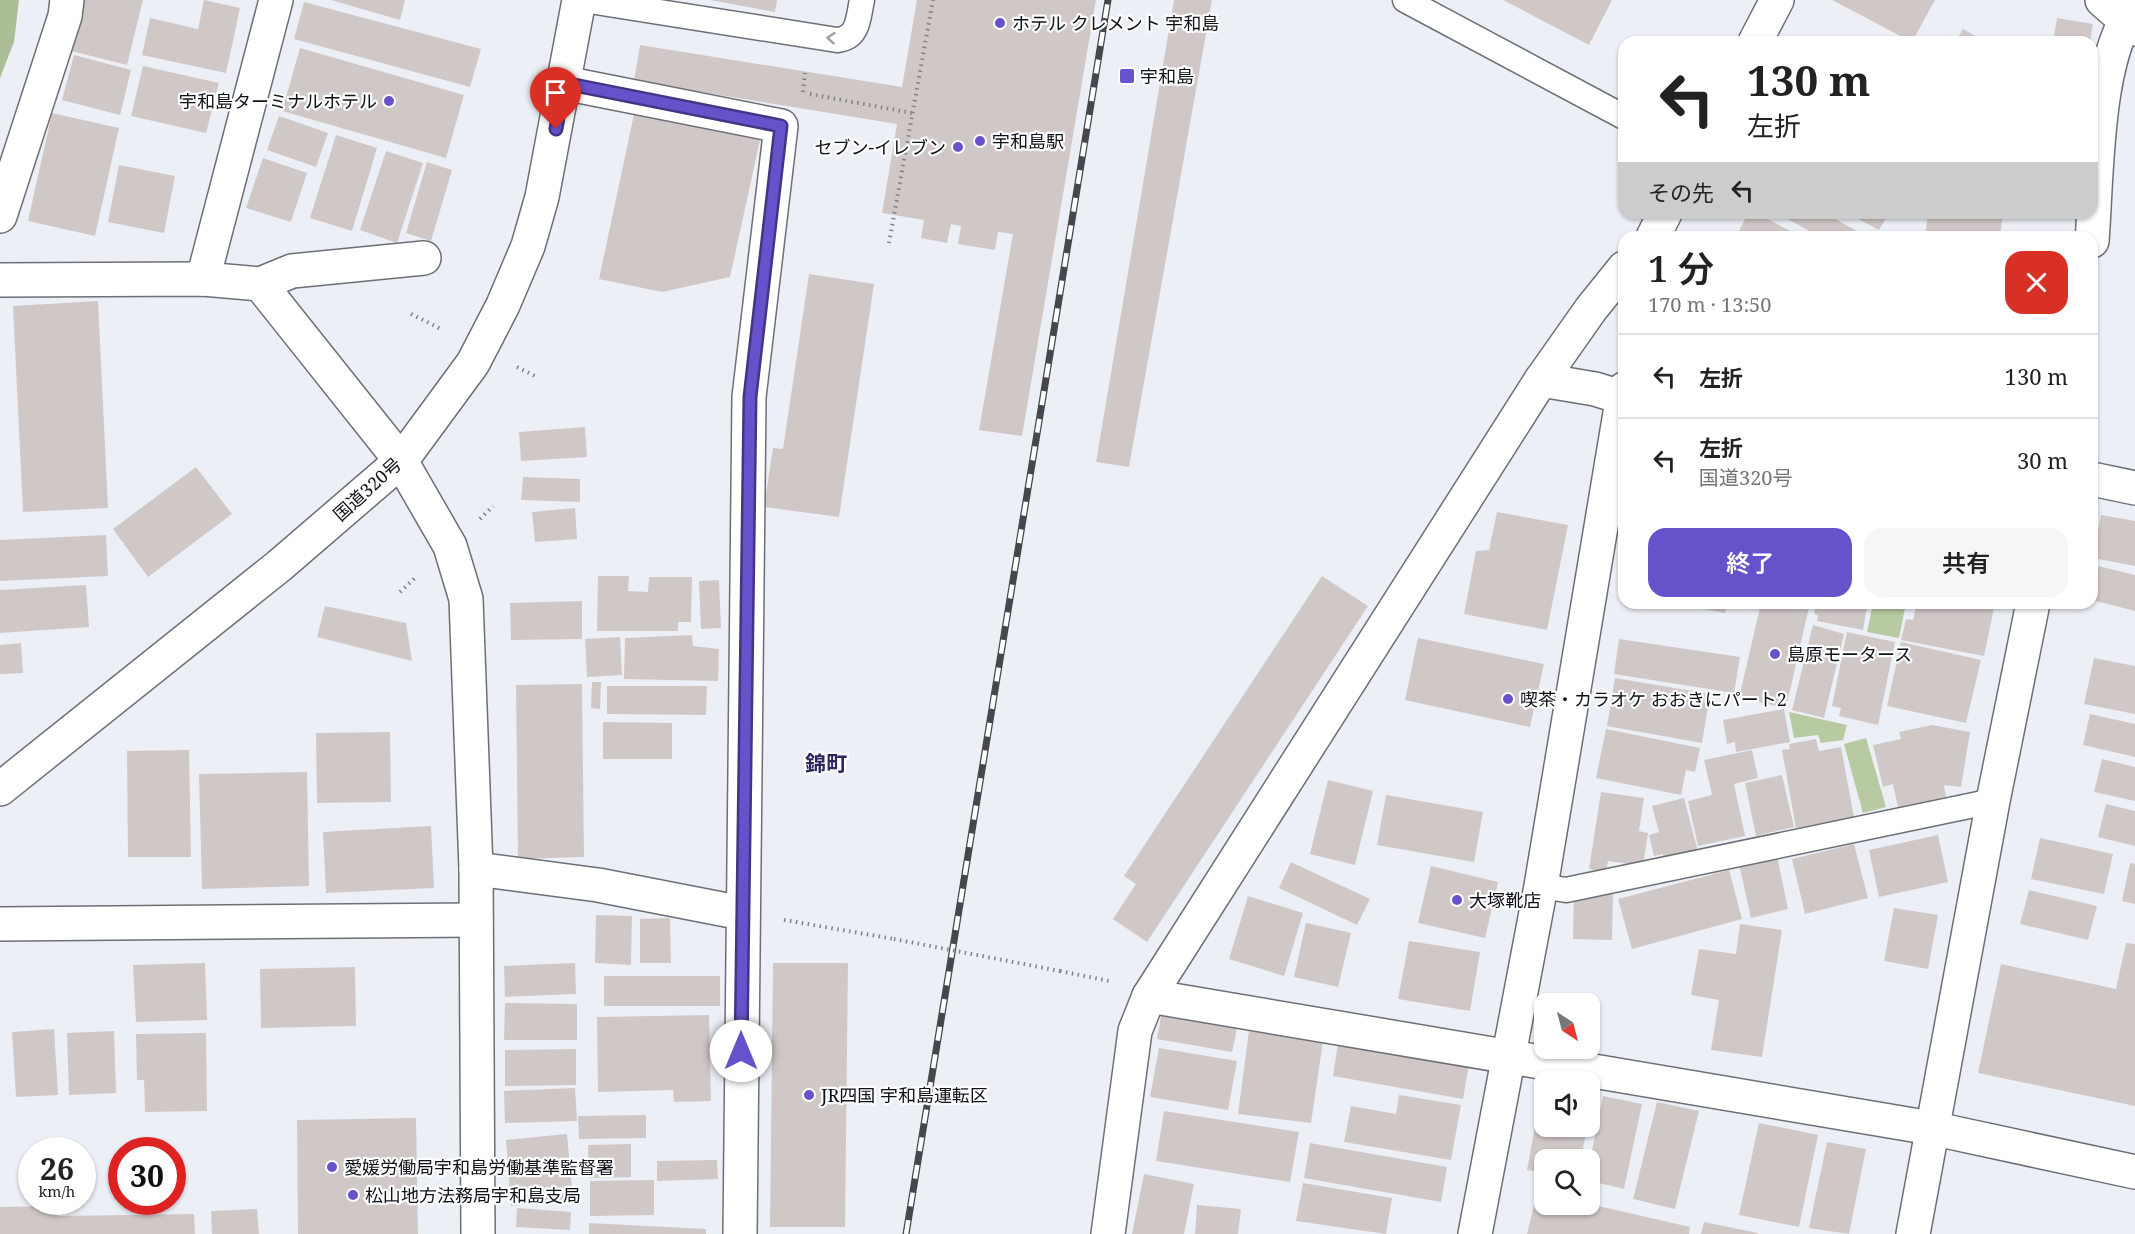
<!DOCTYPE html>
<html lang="ja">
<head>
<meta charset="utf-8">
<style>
  :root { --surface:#fff; --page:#f6f6f6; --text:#222; --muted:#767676; --line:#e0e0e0; --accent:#6852cb }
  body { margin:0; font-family:"Noto Serif","Noto Sans JP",serif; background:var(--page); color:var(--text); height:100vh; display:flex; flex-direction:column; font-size:22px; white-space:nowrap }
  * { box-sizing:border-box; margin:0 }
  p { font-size:20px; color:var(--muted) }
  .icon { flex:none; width:33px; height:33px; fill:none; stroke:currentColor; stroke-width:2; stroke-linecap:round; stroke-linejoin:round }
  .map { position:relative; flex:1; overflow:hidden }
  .drawer { position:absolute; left:1618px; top:231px; width:480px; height:378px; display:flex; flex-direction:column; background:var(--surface); border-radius:18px; box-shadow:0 2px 4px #0004 }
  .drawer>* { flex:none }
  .top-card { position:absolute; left:1618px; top:36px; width:480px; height:183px; border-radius:18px; box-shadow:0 2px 4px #0004; background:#fff; color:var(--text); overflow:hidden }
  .needle { width:39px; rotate:144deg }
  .buttons { position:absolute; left:1534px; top:993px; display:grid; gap:12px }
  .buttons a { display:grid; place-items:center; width:66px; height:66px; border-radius:12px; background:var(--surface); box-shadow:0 2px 4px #0004; font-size:30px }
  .speed { position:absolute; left:18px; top:1137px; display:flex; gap:12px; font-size:30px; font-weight:700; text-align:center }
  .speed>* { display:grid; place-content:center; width:78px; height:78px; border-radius:50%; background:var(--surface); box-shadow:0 2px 4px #0004; line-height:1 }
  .speed small { font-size:15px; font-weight:400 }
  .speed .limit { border:9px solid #d22; background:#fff; color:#111 }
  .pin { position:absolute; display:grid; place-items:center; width:51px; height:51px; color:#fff; margin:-62px -26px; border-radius:50% 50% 50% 0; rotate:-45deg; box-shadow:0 0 6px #0007 }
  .pin .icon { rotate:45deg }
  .me { position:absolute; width:66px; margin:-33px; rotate:0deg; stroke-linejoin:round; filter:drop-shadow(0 0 4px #0008) }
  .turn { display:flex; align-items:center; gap:21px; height:126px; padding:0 30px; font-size:27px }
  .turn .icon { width:78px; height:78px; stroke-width:2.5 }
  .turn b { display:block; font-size:42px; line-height:51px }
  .then { display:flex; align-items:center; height:57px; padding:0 30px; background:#0003; gap:12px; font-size:22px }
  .round { display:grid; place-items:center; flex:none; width:63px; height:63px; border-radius:18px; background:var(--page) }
  .headline { display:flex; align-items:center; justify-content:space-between; height:102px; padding:0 30px }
  h1 { font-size:36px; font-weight:600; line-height:45px }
  .action { display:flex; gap:12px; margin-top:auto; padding:12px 30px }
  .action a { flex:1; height:69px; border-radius:18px; background:var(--accent); color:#fff; font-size:24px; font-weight:600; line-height:69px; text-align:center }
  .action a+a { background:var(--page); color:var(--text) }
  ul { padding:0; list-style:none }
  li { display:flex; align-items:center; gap:18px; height:84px; padding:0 30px; border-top:2px solid var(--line) }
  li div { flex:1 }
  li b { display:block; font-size:22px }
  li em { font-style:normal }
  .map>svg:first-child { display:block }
</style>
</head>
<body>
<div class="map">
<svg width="2135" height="1234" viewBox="0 0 2135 1234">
  <rect width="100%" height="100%" fill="#ecf0f6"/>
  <!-- green -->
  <g fill="#b7caa1">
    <path d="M1873,603H1906L1899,638L1867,632Z"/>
    <path d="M1789,712L1847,725L1843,740L1821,743L1818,735L1794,738Z"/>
    <path d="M1866,738L1886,807L1863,813L1844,744Z"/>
  </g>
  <!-- forest -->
  <path fill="#abbe95" d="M0,0H19L14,42L0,78Z"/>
  <!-- building -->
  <g fill="#d0c8c7">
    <path d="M84,0H143L127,65L71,51Z"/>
    <path d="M204,0L240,8L226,73L142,55L150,18L198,29Z"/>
    <path d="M331,0H405L400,20Z"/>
    <path d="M710,0H777L775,12Z"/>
    <path d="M917,0H1096L1022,436L979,430L1013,234L998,232L995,250L958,244L961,226L951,224L947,243L921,238L924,220L882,213L897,124L634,81L640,45L902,87Z"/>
    <path d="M1174,0H1212L1129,467L1096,462Z"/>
    <path d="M1503,0H1612L1589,45Z"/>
    <path d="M1832,0H1935L1912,42Z"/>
    <path d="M304,2L481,49L470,87L294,39Z"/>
    <path d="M2057,18L2093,24L2090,42H2053Z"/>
    <path d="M1963,29L1986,42H1955Z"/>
    <path d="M300,48L464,95L446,158L282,111Z"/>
    <path d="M74,55L131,70L120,115L62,100Z"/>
    <path d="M143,66L219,83L206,133L131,116Z"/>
    <path d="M52,113L119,128L95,236L28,221Z"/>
    <path d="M634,114L760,140L730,277L662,292L599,279Z"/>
    <path d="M279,116L328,133L316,167L267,150Z"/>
    <path d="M336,135L377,148L352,231L310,218Z"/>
    <path d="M386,151L423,163L397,243L360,230Z"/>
    <path d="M263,158L307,173L291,222L246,208Z"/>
    <path d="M427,162L452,170L431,241L406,233Z"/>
    <path d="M119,165L175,176L164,233L108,222Z"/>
    <path d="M1748,213H1756L1802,237H1736Z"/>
    <path d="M1777,213H1824L1868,237H1820Z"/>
    <path d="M1847,213H1889L1879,230Z"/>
    <path d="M1928,213H2003L2000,237H1925Z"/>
    <path d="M809,274L874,284L839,517L764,507L773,448L783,449Z"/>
    <path d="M98,301L108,508L23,512L13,306Z"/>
    <path d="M585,427L587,457L521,461L519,432Z"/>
    <path d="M196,467L232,514L148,577L113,529Z"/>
    <path d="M523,477L580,479V502L521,500Z"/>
    <path d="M575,508L577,539L535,542L532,512Z"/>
    <path d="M1497,512L1568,525L1547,630L1464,614L1476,551L1489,550Z"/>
    <path d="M2101,515L2135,521V566L2093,558Z"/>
    <path d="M106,535L108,576L0,581V540Z"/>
    <path d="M2098,566L2135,575V611L2092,600Z"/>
    <path d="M598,576H629L628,591L648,592L649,577H692L691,622H678V631H597Z"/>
    <path d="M1322,576L1368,606L1147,942L1113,919L1136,884L1124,876Z"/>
    <path d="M719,580L721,628L701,629L699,581Z"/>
    <path d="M86,585L89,627L0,633V590Z"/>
    <path d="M582,601V639L511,640L510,603Z"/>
    <path d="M1675,603H1727L1725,613Z"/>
    <path d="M1761,603H1810L1786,708L1739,698Z"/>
    <path d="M1816,603H1868L1863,630L1817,621L1818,615L1814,614Z"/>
    <path d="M1917,603L1931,605L1932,603H1995L1984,656L1901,640L1906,619L1913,620Z"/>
    <path d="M325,606L406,623L412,661L317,637Z"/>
    <path d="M1813,625L1844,634L1824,718L1792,710Z"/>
    <path d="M1847,632L1895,642L1878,725L1839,716L1841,708L1832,706Z"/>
    <path d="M692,635L693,646L719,649L718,681L624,679L625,638Z"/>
    <path d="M620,637L622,675L587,677L585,639Z"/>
    <path d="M1418,638L1544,664L1530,727L1405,700Z"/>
    <path d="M1619,639L1740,657L1734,693L1614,674Z"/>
    <path d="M1901,642L1981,660L1966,723L1887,706Z"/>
    <path d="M21,643L23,673L0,674V645Z"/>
    <path d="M2094,658L2135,666V714L2084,704Z"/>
    <path d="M1615,678L1710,694L1702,743L1607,726Z"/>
    <path d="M592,682H601L600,709L591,708Z"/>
    <path d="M582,684L584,857L518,859L516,685Z"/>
    <path d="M607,686H707L706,715L607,714Z"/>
    <path d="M1784,709L1790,742L1736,752L1735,742L1727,744L1723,720Z"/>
    <path d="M2090,714L2135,724V757L2083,745Z"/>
    <path d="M603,722L672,723V759H603Z"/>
    <path d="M1932,725L1970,732L1961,787L1944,785L1946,797L1898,807L1893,784L1883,787L1873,745L1901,739L1899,732Z"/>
    <path d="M1606,729L1700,748L1695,772L1686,770L1681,795L1596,778Z"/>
    <path d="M390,732L391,802L317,803L316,733Z"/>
    <path d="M1816,739L1819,751L1841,747L1854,817L1796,828L1782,750L1790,749L1789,744Z"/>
    <path d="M189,750L191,857H128L127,751Z"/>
    <path d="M1752,750L1758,778L1734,784L1745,836L1698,846L1688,801L1712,795L1704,760Z"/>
    <path d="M2102,759L2135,767V801L2094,792Z"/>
    <path d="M307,772L309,886L202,889L199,774Z"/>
    <path d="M1782,775L1794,827L1756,836L1745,783Z"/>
    <path d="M1328,780L1373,791L1355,865L1310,854Z"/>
    <path d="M1601,792L1644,798L1639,831L1648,833L1643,866L1608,861L1606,872L1589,869Z"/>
    <path d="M1386,795L1483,812L1474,862L1377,845Z"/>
    <path d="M1684,798L1698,852L1664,861L1663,854L1654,856L1649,835L1659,832L1652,806Z"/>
    <path d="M2106,804L2135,811V846L2098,837Z"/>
    <path d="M431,826L434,888L326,893L323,832Z"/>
    <path d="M1938,835L1948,882L1879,897L1869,850Z"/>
    <path d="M2040,838L2113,854L2104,894L2031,879Z"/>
    <path d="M1854,844L1868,898L1805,914L1792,859Z"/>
    <path d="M1777,856L1788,909L1751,918L1739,864Z"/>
    <path d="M1291,862L1370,899L1357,925L1279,888Z"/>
    <path d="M2130,863L2135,864V904L2122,901Z"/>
    <path d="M1431,866L1498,882L1485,938L1418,923Z"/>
    <path d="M1729,870L1742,919L1632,949L1618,899Z"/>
    <path d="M2029,890L2097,906L2088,940L2020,924Z"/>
    <path d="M1574,891H1613L1612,940L1573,939Z"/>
    <path d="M1248,896L1303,913L1284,976L1229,959Z"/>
    <path d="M1894,908L1938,915L1928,969L1884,961Z"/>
    <path d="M596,915L632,916L631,965L595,963Z"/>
    <path d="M670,918L671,963H640V919Z"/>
    <path d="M1306,923L1351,933L1338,987L1294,977Z"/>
    <path d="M1740,924L1782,930L1762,1057L1711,1050L1719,1000L1691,995L1699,949L1736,954Z"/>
    <path d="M1409,941L1480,952L1470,1011L1398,999Z"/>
    <path d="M2126,943L2135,944V1106L1978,1073L2001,964L2116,989Z"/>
    <path d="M205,963L207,1020L136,1022L133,965Z"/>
    <path d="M575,963L576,994L505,997L504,966Z"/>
    <path d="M773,963H848L845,1227H770Z"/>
    <path d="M355,967L356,1026L261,1028L260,969Z"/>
    <rect x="604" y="976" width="116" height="30"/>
    <path d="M505,1003L577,1004V1040H504Z"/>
    <path d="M1163,1005L1239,1019L1232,1052L1157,1039Z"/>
    <path d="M709,1015L711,1101L674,1102L673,1090L598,1092L597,1017Z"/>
    <path d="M54,1029L58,1095L16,1097L12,1032Z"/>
    <path d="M114,1031L116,1093L69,1095L67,1033Z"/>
    <path d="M1249,1031L1323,1041L1311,1123L1238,1114Z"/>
    <path d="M206,1033L207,1111L145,1112L144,1080H137L136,1034Z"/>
    <path d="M1339,1036L1470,1059L1463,1099L1333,1076Z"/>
    <path d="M1159,1048L1237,1061L1228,1110L1150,1097Z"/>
    <path d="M576,1049V1085L505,1086V1050Z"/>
    <path d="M1544,1078L1545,1126H1587L1581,1160H1545V1173L1527,1170Z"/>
    <path d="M575,1088L577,1121L505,1123L504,1091Z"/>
    <path d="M1399,1095L1461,1105L1451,1160L1344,1142L1351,1106L1396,1114Z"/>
    <path d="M1603,1096L1642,1104L1624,1189L1590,1181V1160Z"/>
    <path d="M1657,1102L1699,1111L1675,1209L1633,1199Z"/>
    <path d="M1164,1111L1299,1132L1290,1182L1156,1161Z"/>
    <path d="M646,1115V1138L579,1139L578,1116Z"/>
    <path d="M416,1118L418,1234H298L297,1120Z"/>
    <path d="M1759,1123L1818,1135L1799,1227L1739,1215Z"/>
    <path d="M567,1134L573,1200L511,1206L506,1140Z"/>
    <path d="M1827,1142L1866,1149L1849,1234L1809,1228Z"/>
    <path d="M1310,1143L1447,1167L1441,1202L1304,1178Z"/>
    <path d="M631,1144V1177L589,1178L588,1145Z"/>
    <path d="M717,1160L718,1179L657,1181V1161Z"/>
    <path d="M1144,1174L1194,1184L1184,1234H1132Z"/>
    <path d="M654,1180V1215L590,1216V1181Z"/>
    <path d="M1303,1183L1392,1198L1386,1234L1296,1221Z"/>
    <path d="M1537,1193L1545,1194V1204H1590L1690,1227L1689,1234H1527Z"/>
    <path d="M1197,1205L1241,1209L1238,1234H1195Z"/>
    <path d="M58,1206V1216L194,1214L195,1234H0V1207Z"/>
    <path d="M517,1208L571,1212L570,1230L516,1227Z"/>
    <path d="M257,1209L259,1234H212L211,1211Z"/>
    <path d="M1704,1222L1758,1233V1234H1701Z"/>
    <path d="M589,1223L706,1229V1234H589Z"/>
  </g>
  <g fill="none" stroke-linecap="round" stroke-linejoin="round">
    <!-- lane casing -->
    <g stroke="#6c7075" stroke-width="27">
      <g id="lane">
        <path d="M583,0L837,40C859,38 858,18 862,0"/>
        <path d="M1405,0L1624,117"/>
        <path d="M1541,886L1566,890L1993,801"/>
      </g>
    </g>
    <!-- street casing -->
    <g stroke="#6c7075" stroke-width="36">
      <g id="street">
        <path d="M2102,0L2135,29"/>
        <path d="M564,83L781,126L749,397L740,1234"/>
        <path d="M0,216L65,16L67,0"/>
        <path d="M2092,241C2097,179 2095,54 2135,7"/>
        <path d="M203,279L276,0"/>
        <path d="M0,280L203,279L260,284L401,461L450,546L466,599L476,869L478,1234"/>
        <path d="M260,284L292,271L424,258"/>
        <path d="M1541,380L1595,389L1624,398"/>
        <path d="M2092,479L2135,488"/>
        <path d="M476,869L598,885L742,913"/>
        <path d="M0,924L476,920"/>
        <path d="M1149,996L1931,1128L2135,1172"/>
        <path d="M1108,1234L1135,1031L1149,996L1541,380L1591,309L1624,268"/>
        <path d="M1913,1234L1993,801L2033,603"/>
      </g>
    </g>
    <!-- secondary casing -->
    <g stroke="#6c7075" stroke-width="36">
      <g id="secondary">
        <path d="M1755,42L1777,0"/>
        <path d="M1653,237L1665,213"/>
        <path d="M1475,1234L1541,886L1624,389"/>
      </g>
    </g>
    <!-- highway casing -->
    <g stroke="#6c7075" stroke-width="36">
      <path id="highway" d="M0,789L279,566L401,461L440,408L473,363L503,305L528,246L542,197L579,0"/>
    </g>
    <!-- path -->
    <g stroke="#808287" stroke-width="4" stroke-dasharray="1.5 4.5" stroke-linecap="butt">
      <path d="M803,92L805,73"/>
      <path d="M810,94L912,113"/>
      <path d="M889,243L933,0"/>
      <path d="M411,314L443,330"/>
      <path d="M517,367L535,376"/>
      <path d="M480,519L493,506"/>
      <path d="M400,592L417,576"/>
      <path d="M784,920L894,939"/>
      <path d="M1060,971L1109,981"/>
    </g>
    <!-- lane -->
    <use href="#lane" stroke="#fff" stroke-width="24"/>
    <!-- street -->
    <use href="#street" stroke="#fff" stroke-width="33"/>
    <!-- secondary -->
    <use href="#secondary" stroke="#fff" stroke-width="33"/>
    <!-- highway -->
    <use href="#highway" stroke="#fff" stroke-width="33"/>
    <!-- rail casing -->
    <g stroke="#45474b" stroke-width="7">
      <path id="rail" d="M906,1234L1108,0"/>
    </g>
    <!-- rail -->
    <use href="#rail" stroke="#fcfdfe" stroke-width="4.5" stroke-dasharray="14" stroke-linecap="butt"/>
    <!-- path-bridge -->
    <path stroke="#808287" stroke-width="4" stroke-dasharray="1.5 4.5" stroke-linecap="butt" d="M894,939L1060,971"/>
  </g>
  <!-- one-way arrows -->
  <defs><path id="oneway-chevron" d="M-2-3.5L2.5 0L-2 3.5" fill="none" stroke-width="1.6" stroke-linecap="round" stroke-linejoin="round" transform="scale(1.5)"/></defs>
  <use stroke="#9fa0a1" href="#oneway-chevron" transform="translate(831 38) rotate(-175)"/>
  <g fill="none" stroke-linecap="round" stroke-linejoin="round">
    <!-- route casing -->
    <g stroke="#443584" stroke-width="15">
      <path id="route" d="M556,129L564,83L781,126L750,397L741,1051"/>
    </g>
    <!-- route -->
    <use href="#route" stroke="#6852cb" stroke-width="10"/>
  </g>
  <!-- markers -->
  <g fill="#6852cb" stroke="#fcfdfe" stroke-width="2">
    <circle cx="1000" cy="23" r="6"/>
    <rect x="1119" y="68" width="16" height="16" rx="3"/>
    <circle cx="389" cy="101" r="6"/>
    <circle cx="980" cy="141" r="6"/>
    <circle cx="958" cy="147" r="6"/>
    <circle cx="1775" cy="654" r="6"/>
    <circle cx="1508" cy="699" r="6"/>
    <circle cx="1457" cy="900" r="6"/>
    <circle cx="809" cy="1095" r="6"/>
    <circle cx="332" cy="1167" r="6"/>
    <circle cx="353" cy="1195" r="6"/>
  </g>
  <g text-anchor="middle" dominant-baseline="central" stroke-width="4.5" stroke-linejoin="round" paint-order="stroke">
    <!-- poi labels -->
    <g font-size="18" fill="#101114" stroke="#fcfdfe" text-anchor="start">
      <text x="1012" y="23">ホテル クレメント 宇和島</text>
      <text x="1140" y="76">宇和島</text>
      <text x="377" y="101" text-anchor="end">宇和島ターミナルホテル</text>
      <text x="992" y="141">宇和島駅</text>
      <text x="946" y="147" text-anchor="end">セブン-イレブン</text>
      <text x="1787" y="654">島原モータース</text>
      <text x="1520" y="699">喫茶・カラオケ おおきにパート2</text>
      <text x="1469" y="900">大塚靴店</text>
      <text x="821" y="1095">JR四国 宇和島運転区</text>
      <text x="344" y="1167">愛媛労働局宇和島労働基準監督署</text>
      <text x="365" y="1195">松山地方法務局宇和島支局</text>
    </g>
    <!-- street labels -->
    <g font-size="18" fill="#101114" stroke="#fcfdfe">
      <text transform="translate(367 489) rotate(-42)">国道320号</text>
    </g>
    <!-- quarter labels -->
    <g font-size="21" font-weight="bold" fill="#2f2560" stroke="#fcfdfe">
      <text x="826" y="763">錦町</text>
    </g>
  </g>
</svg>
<div class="buttons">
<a><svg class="needle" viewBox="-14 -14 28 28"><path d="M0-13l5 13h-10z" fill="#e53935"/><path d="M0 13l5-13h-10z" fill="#767676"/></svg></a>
<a><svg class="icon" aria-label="sound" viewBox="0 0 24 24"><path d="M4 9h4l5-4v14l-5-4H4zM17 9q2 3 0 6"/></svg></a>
<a><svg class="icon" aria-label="search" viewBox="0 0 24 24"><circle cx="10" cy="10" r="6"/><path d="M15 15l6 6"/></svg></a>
</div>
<div class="speed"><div>26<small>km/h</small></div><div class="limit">30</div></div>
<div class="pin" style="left:556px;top:129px;background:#d93025"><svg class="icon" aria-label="arrive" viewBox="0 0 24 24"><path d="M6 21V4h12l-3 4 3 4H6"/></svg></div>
<svg class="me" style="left:741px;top:1051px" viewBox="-20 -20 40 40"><circle r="19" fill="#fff"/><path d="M0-13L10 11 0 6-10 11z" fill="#6852cb"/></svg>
<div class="top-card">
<div class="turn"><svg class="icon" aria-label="left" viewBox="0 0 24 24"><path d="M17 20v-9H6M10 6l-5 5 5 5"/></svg><div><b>130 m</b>左折</div></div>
<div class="then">その先<svg class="icon" aria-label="left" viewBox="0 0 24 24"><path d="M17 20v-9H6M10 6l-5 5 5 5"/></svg></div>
</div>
<section class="drawer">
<div class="headline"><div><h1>1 分</h1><p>170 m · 13:50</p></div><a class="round" style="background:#d93025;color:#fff"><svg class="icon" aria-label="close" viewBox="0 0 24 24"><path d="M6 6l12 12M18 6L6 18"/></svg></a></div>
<ul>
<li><svg class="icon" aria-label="left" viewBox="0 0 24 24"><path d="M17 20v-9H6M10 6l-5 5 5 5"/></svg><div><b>左折</b></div><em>130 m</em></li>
<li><svg class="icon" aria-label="left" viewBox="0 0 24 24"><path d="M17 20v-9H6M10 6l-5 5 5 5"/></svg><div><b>左折</b><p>国道320号</p></div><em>30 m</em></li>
</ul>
<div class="action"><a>終了</a><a>共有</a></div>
</section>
</div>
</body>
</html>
